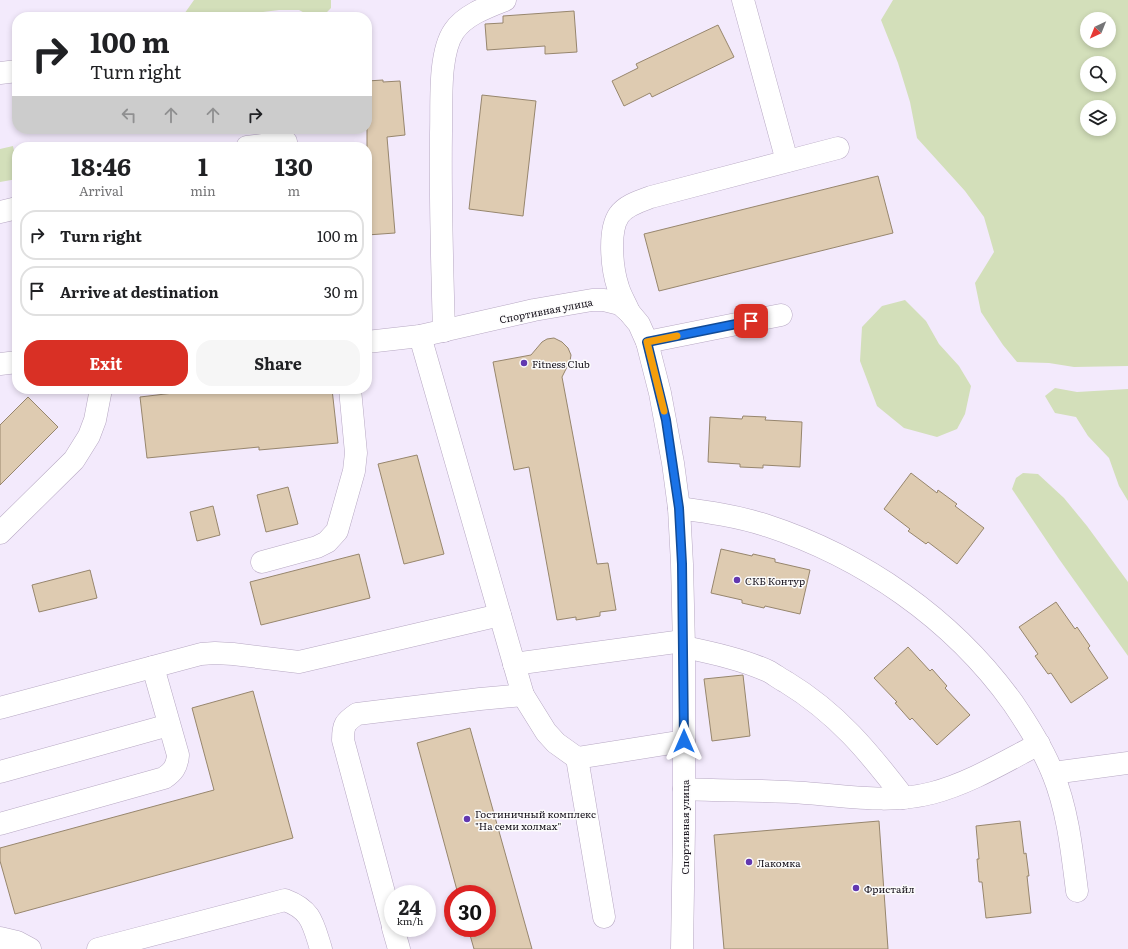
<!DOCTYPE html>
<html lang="en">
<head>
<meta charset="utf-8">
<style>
  :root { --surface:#fff; --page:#f6f6f6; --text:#202124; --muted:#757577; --line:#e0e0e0; --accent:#d93025 }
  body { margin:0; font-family:Literata,serif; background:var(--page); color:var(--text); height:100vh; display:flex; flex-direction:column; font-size:15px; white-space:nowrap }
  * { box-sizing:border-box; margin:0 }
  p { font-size:13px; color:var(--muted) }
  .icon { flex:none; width:22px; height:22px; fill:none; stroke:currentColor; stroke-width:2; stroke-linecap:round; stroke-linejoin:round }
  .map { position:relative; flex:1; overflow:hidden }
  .sheet { position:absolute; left:12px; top:142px; width:360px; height:252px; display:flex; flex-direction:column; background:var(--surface); border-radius:16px; box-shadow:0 2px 6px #0003 }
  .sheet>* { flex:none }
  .top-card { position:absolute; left:12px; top:12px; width:360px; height:122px; border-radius:16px; box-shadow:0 2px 6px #0003; background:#fff; color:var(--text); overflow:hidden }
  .needle { width:26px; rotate:223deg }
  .fabs { position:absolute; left:1080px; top:12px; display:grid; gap:8px }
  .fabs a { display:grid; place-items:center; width:36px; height:36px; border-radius:50%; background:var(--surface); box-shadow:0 2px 6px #0003; font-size:20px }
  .speed { position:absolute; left:384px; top:885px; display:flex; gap:8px; font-size:20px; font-weight:700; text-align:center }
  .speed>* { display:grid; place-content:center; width:52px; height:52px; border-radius:50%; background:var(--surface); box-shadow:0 2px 6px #0003; line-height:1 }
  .speed small { font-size:10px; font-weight:400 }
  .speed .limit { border:6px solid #d22; background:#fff; color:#111 }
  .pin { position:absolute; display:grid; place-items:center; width:34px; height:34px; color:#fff; margin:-17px; border-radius:8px; box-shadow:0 2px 6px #0006 }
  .me { position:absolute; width:44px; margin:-22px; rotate:0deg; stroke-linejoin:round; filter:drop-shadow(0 0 3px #0008) }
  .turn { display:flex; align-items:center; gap:14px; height:84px; padding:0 12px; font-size:18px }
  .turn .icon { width:52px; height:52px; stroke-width:2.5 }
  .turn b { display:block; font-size:28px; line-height:34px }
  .lanes { display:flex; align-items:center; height:38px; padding:0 12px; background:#0003; justify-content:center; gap:20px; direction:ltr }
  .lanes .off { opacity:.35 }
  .eta { display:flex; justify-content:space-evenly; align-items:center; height:68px; text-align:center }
  .eta b { font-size:24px; font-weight:700; line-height:28px }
  .button { display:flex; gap:8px; margin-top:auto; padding:8px 12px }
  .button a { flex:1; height:46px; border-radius:16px; background:var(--accent); color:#fff; font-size:16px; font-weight:700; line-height:46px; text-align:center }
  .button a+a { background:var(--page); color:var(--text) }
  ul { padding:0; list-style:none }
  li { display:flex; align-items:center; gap:12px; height:50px; margin:0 8px 6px; padding:0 4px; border:2px solid var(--line); border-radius:16px }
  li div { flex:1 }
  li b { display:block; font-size:15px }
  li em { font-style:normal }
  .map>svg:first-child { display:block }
</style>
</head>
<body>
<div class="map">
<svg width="1128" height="949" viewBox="0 0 1128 949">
  <rect width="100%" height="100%" fill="#f3eafc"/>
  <!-- green -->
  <g fill="#d3dfba" fill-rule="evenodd">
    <path d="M194,0H331V8L324,15L312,17L299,10H279L255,13L249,17H182Z"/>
    <path d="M893,0H1128V366L1074,367L1049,363L1017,362L1003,345L981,312L975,283L994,252L984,217L965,191L917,138L910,102L898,63L881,20ZM1087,19H1109V41H1087ZM1087,63H1109V85H1087ZM1087,107H1109V129H1087Z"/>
    <path d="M13,146L17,165V179L0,182V149Z"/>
    <path d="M905,300L926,321L939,344L959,366L971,386L965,414L957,429L937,437L904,428L877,406L860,361L862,327L882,306Z"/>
    <path d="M1055,388L1077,392L1128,389V501L1119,486L1109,458L1088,436L1076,417L1055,413L1045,396Z"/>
    <path d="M1023,473L1038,474L1064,498L1087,526L1128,582V656L1059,559L1012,489L1016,478Z"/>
  </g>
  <!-- building -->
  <g fill="#decbb1" stroke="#97866d">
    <path d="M574,11L577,52L545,54V46L487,50L485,24L503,23V16Z"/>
    <path d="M718,25L734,57L652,97L650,93L624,106L612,81L638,68L636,64Z"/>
    <path d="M383,80V82L400,81L405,135L387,137L395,233L367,235V81Z"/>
    <path d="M482,95L536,101L523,216L469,209Z"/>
    <path d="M878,176L893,233L659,291L644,234Z"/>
    <path d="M554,338L562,342L568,348L571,355L570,361L562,377L597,564L608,563L616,610L600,612V616L576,620V617L557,620L529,467L514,470L493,362L531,355L542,342L547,339Z"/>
    <path d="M182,389H332L338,443L259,450V447L147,458L140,397L182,392Z"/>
    <path d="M28,397L58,427L0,485V425Z"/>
    <path d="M743,416L766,417L765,420L802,422L800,467L763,465V468L740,467V464L708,462L710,417L742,419Z"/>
    <path d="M417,455L444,554L404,564L378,464Z"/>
    <path d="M911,473L937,493L938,490L957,504L955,506L984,528L957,564L928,542L926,544L908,531L910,529L884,509Z"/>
    <path d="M288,487L298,524L266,532L257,495Z"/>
    <path d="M213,506L220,535L197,541L190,512Z"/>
    <path d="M721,549L752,556L753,554L775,559V562L810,570L800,614L765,606L764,608L742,603V600L711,593Z"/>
    <path d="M359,554L370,598L261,625L250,582Z"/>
    <path d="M90,570L97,598L39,612L32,585Z"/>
    <path d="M1056,602L1075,629L1077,627L1090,646L1088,648L1108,678L1071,703L1051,673L1048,674L1035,656L1038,654L1019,627Z"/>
    <path d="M908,647L930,671L932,669L947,686L945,688L970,715L937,745L912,718L910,720L895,703L897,702L874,678Z"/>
    <path d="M743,675L750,736L712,741L704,679Z"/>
    <path d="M253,691L293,838L15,914L0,861V848L214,790L192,708Z"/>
    <path d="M470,728L532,949H474L468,928H487V894H458L417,743Z"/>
    <path d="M879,821L888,949H724L714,835Z"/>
    <path d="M1020,821L1024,854L1026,853L1029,876H1027L1031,913L986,918L982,882H979L977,859H979L976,826Z"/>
  </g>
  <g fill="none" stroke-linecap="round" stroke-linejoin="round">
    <!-- minor casing -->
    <g stroke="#b7a8c3" stroke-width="23">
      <g id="minor">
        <path d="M743,0L787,161"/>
        <path d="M0,73L17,71"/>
        <path d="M247,147L286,142"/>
        <path d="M0,212L17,208"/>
        <path d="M629,312C626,304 620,295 618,287C612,269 608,231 619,215C626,205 640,201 651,197L838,148"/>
        <path d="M444,331C442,265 440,199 441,133C442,105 438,54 454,31C465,15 487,7 505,0"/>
        <path d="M420,336L523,695L546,732L556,743L577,758L604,917"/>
        <path d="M367,342L420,336L534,310L592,300H604L620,304L629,312L639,324L647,342L660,393L673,463L679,508L682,564L684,647V828L682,949"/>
        <path d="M647,342L781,315"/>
        <path d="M0,364L17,362"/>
        <path d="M679,508C708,512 737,516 765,525C863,557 952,618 1013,703C1028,725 1043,749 1053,774C1068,811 1072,852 1077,891"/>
        <path d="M0,533L74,460L89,436L95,420L101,389"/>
        <path d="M262,562L317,547L327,542L337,531L354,471L356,453L350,389"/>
        <path d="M684,647C712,653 741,659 768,671C774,674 780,679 786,682C837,713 869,752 904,798"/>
        <path d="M514,664L683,641"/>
        <path d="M0,708L201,654L215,653L233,654L299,662L500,615"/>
        <path d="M577,758L684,741"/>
        <path d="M0,772L169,725"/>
        <path d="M1053,773L1128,763"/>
        <path d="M684,789C724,791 765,790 805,793C847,796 890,804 932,793C970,783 1004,762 1039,744"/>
        <path d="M0,824L164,778C173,772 177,767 178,755L153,667"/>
        <path d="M393,926L343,740C343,725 345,722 357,714L480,699L523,695"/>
        <path d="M393,928L399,949"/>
        <path d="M0,938L17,942L30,949"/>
        <path d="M98,949L285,900C312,910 313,924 321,949"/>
      </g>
    </g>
    <!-- minor -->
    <use href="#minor" stroke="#fff" stroke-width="22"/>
  </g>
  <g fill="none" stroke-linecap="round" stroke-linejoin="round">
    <!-- route casing -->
    <g stroke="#114b97" stroke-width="10">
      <path id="route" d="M684,741L682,564L679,508L666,420L647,342L751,321"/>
    </g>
    <!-- route -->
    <use href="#route" stroke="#1a73e8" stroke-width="7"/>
    <!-- slow -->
    <path stroke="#f59e0b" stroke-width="7" d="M664,411L647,342L677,336"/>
  </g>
  <!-- markers -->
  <g fill="#6238b0" stroke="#fcfcfc" stroke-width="1.5">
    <circle cx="524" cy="363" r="4"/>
    <circle cx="737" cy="580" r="4"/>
    <circle cx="467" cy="819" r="4"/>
    <circle cx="749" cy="862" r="4"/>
    <circle cx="856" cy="888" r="4"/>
  </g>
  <g text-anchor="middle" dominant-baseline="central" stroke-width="3" stroke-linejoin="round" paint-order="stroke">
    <!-- street labels -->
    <g font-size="10" fill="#140f19" stroke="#fcfcfc">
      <text transform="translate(546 310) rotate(-11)">Спортивная улица</text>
      <text transform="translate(684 827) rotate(-90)">Спортивная улица</text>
    </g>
    <!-- poi labels -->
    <g font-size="10" fill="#140f19" stroke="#fcfcfc" text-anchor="start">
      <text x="532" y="363">Fitness Club</text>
      <text x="745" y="580">СКБ Контур</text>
      <text x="475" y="813">Гостиничный комплекс<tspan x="475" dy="12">"На семи холмах"</tspan></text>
      <text x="757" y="862">Лакомка</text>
      <text x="864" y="888">Фристайл</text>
    </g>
  </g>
</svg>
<div class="fabs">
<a><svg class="needle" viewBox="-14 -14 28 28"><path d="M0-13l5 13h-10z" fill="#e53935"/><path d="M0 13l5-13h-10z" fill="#757577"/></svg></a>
<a><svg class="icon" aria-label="search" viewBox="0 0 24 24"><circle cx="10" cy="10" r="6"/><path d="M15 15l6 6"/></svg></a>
<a><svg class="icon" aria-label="layers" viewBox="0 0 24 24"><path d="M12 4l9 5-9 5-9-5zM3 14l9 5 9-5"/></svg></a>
</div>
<div class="speed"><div>24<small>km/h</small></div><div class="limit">30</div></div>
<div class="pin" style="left:751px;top:321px;background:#d93025"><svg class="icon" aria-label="arrive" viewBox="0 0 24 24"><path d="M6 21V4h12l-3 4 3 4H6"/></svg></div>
<svg class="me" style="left:684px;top:741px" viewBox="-20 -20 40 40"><path d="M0-17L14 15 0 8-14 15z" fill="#1a73e8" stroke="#fff" stroke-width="4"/></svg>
<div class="top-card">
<div class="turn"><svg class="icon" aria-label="right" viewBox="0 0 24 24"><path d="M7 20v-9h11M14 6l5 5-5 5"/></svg><div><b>100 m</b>Turn right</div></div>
<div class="lanes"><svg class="icon off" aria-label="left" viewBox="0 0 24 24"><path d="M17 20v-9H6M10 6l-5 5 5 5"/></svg><svg class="icon off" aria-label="ahead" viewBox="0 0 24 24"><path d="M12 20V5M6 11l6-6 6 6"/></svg><svg class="icon off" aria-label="ahead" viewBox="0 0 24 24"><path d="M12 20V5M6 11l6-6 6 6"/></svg><svg class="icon" aria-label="right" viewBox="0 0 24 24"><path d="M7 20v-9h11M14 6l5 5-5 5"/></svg></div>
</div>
<section class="sheet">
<div class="eta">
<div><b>18:46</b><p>Arrival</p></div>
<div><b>1</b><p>min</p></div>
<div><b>130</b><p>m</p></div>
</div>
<ul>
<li><svg class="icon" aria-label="right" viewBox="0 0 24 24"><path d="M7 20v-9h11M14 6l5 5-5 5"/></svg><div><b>Turn right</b></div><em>100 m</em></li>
<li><svg class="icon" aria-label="arrive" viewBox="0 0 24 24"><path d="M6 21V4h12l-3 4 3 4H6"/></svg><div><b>Arrive at destination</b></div><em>30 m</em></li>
</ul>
<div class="button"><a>Exit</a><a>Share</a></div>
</section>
</div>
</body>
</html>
